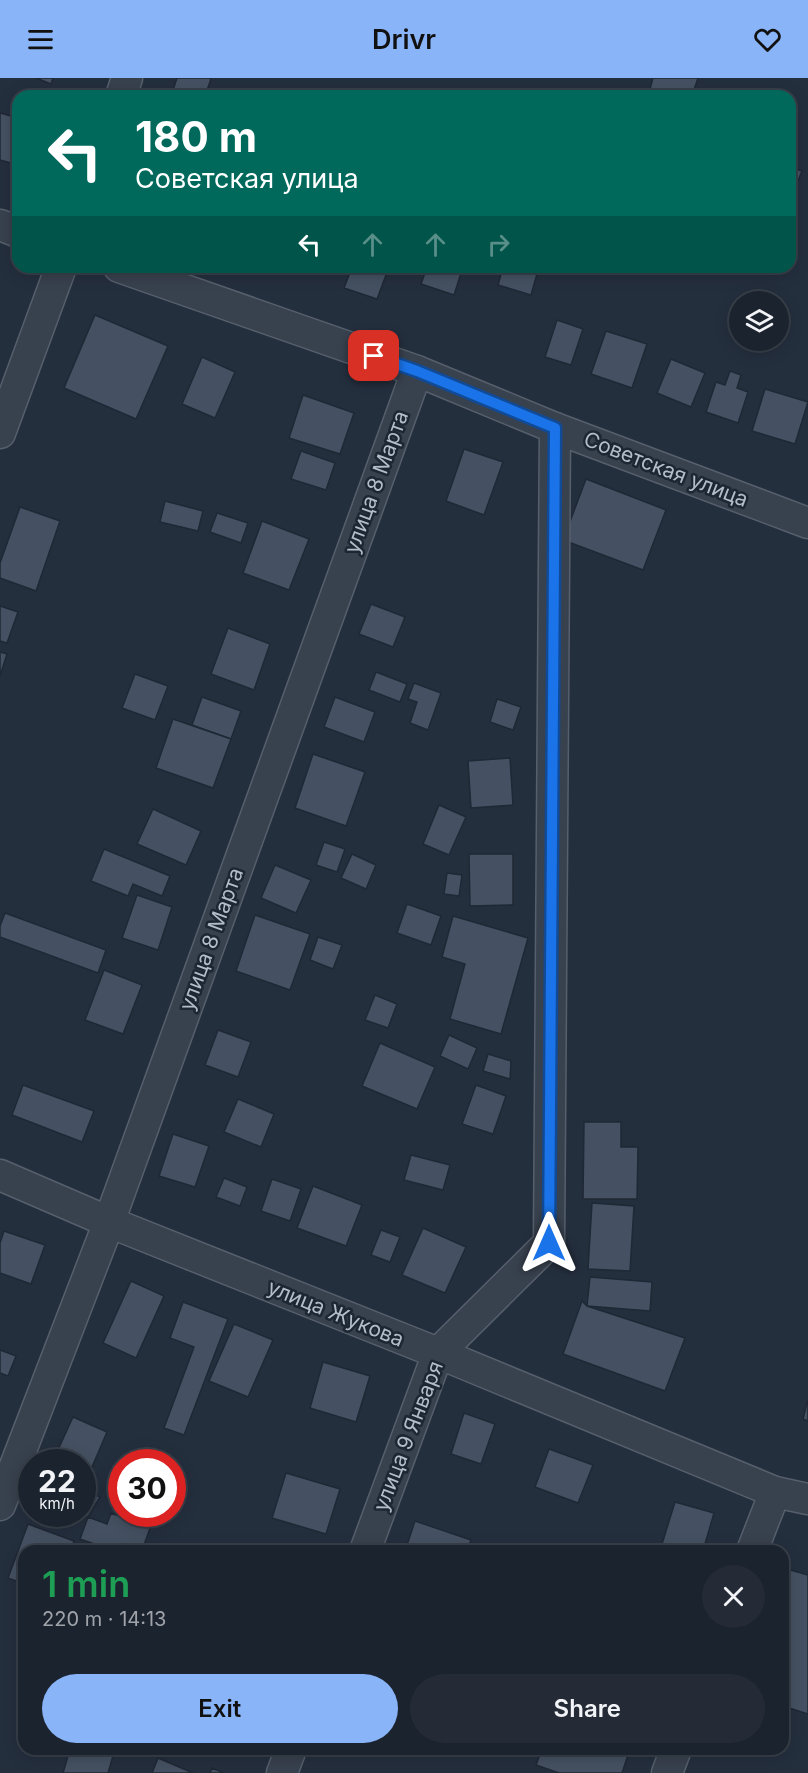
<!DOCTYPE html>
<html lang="en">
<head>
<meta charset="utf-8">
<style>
  :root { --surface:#1b232e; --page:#242b36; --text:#f1f3f6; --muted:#a0a4aa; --line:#39404a; --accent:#8ab4f8 }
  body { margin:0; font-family:Inter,sans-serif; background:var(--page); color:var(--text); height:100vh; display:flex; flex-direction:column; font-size:22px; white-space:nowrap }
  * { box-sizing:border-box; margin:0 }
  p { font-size:20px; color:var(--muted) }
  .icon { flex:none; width:33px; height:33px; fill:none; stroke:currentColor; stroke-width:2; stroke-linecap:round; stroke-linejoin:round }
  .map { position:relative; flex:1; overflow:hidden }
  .details { position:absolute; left:18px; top:1467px; width:771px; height:210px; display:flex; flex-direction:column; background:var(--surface); border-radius:18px; box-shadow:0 3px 15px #0003,0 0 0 2px var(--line) }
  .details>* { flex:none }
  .hud { position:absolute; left:12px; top:12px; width:784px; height:183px; border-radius:18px; box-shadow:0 3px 15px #0003,0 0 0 2px var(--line); background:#00695c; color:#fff; overflow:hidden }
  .buttons { position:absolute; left:729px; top:213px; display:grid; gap:12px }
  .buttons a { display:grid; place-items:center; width:60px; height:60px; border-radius:50%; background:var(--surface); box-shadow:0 3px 15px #0003,0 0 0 2px var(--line); font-size:30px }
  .speed { position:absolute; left:18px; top:1371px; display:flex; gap:12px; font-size:30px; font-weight:700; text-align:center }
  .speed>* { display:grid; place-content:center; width:78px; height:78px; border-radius:50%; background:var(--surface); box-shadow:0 3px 15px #0003,0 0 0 2px var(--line); line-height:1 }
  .speed small { font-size:15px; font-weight:400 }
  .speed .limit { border:9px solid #d22; background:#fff; color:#111 }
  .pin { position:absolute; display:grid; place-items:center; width:51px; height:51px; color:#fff; margin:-26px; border-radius:12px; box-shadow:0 3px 9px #0006 }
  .me { position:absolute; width:66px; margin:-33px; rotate:0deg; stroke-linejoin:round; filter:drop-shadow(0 0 4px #0008) }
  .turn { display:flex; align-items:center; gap:21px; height:126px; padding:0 24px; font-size:27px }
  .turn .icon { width:78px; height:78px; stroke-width:2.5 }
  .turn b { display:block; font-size:42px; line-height:51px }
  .lanes { display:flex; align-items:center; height:57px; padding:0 24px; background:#0003; justify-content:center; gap:30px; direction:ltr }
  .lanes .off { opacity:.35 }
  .round { display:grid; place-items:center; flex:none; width:63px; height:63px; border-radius:32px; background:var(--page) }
  .headline { display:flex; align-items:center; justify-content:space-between; height:102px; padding:0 24px }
  h1 { font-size:36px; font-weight:600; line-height:45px; color:#1e9e55 }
  .button { display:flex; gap:12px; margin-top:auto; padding:12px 24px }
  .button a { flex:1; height:69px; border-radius:36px; background:var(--accent); color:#111; font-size:24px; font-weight:600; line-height:69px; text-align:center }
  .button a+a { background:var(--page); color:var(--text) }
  header { display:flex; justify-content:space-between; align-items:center; height:78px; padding:0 24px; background:var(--accent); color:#111; font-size:27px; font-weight:600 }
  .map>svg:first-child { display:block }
</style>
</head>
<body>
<header><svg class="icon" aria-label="menu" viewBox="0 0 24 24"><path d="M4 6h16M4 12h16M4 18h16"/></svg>Drivr<svg class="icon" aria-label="heart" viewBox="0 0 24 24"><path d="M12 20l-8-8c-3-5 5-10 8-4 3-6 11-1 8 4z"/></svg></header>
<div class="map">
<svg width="808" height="1695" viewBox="0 0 808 1695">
  <rect width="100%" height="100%" fill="#242f3e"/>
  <!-- building -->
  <g fill="#455162" stroke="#1f2835" stroke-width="1.5">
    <path d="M36,0H53L51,6Z"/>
    <path d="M177,0H209L211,1L205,18H171Z"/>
    <path d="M653,0H698L692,18H648Z"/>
    <path d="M0,35L18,40V87L0,82Z"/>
    <path d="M790,89L802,93L790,123Z"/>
    <path d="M297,189H320L318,195Z"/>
    <path d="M352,189H389L377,221L344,210Z"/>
    <path d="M427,189H463L454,217L421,206Z"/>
    <path d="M503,189H539L531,217L498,207Z"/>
    <path d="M95,237L168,268L136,341L64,310Z"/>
    <path d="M557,242L583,251L571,287L545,279Z"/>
    <path d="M606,253L647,266L632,310L591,296Z"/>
    <path d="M202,279L235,294L215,340L182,326Z"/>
    <path d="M671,281L705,295L691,329L657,315Z"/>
    <path d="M730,293L741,297L737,310L748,314L738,345L706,334L716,304L725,307Z"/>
    <path d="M765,311L808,324L795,366L752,353Z"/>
    <path d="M303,317L354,335L340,376L289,360Z"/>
    <path d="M464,371L503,384L484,437L446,423Z"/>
    <path d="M301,373L335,385L326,412L291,401Z"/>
    <path d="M586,401L666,432L643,492L563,462Z"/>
    <path d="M165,423L203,433L198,453L160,444Z"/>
    <path d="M20,429L60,443L36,513L0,500V485Z"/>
    <path d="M217,435L248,445L241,465L210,454Z"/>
    <path d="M262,443L309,461L289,512L243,495Z"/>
    <path d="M371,526L405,539L393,569L359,556Z"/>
    <path d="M0,528L18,534L7,565L0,563Z"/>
    <path d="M228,550L270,566L254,612L211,596Z"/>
    <path d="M0,574L7,576L0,598Z"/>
    <path d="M376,594L407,606L400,624L369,612Z"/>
    <path d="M135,596L168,608L155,642L122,630Z"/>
    <path d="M414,605L441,615L428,652L410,645L417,624L408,621Z"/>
    <path d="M202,619L241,633L231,661L192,647Z"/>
    <path d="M335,619L375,634L364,664L324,649Z"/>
    <path d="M497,621L521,629L513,652L490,644Z"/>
    <path d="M173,641L231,661L213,710L156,690Z"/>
    <path d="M313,676L365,694L346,748L295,730Z"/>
    <path d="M510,680L513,727L471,730L468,683Z"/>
    <path d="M439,727L466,739L449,777L423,766Z"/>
    <path d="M153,731L201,753L186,787L137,766Z"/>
    <path d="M324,764L345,771L337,794L316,787Z"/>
    <path d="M104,771L170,798L162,818L133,806L128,818L91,803Z"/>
    <path d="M352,776L376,787L366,811L341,800Z"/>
    <path d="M469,776H513V827L470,828Z"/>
    <path d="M275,787L311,802L296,835L261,820Z"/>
    <path d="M447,795L462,797L459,818L444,816Z"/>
    <path d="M137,817L172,829L158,872L122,860Z"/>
    <path d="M407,826L441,838L431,867L397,855Z"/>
    <path d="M5,835L106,872L98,895L0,859V848Z"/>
    <path d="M255,837L310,856L290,912L236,893Z"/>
    <path d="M453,838L528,860L501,956L450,941L465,886L442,879Z"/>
    <path d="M318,859L342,867L333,891L310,882Z"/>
    <path d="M104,892L142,907L123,956L85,942Z"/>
    <path d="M375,917L397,926L388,950L365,942Z"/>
    <path d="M218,952L251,964L238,999L205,987Z"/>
    <path d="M449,957L477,970L468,991L440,978Z"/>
    <path d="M380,965L435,989L417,1031L362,1008Z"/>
    <path d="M488,976L511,983L510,1001L483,993Z"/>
    <path d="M23,1007L94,1033L82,1064L12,1037Z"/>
    <path d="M476,1007L506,1018L493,1056L462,1046Z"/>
    <path d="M238,1021L274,1036L261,1069L224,1054Z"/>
    <path d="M584,1044H621V1069H638L637,1121H583Z"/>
    <path d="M173,1056L209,1068L195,1109L159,1098Z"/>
    <path d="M411,1077L450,1087L443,1112L404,1102Z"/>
    <path d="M224,1100L247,1109L240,1128L216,1119Z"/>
    <path d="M272,1101L301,1111L290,1143L261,1133Z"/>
    <path d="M313,1108L362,1127L346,1168L297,1150Z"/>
    <path d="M592,1125L634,1128L630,1193L588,1191Z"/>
    <path d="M423,1150L466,1169L445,1215L402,1197Z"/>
    <path d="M381,1152L400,1159L390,1184L371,1177Z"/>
    <path d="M4,1153L45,1167L31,1206L0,1195V1165Z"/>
    <path d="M590,1199L652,1204L650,1233L587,1228Z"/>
    <path d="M131,1203L164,1218L136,1280L103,1265Z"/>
    <path d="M582,1223L587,1228L685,1260L665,1313L563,1276Z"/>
    <path d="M183,1224L228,1241L184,1357L164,1350L194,1269L170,1260Z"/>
    <path d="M234,1246L273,1262L248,1319L209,1303Z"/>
    <path d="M0,1272L16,1278L8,1298L0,1295Z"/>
    <path d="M323,1284L370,1298L356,1344L310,1330Z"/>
    <path d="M808,1321V1343L803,1341Z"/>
    <path d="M464,1335L495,1346L481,1386L451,1376Z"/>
    <path d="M73,1339L107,1354L92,1389L57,1374Z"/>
    <path d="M549,1371L593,1387L578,1425L535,1409Z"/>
    <path d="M286,1395L340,1411L326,1456L272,1440Z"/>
    <path d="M82,1410L100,1419L88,1439L80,1436H82Z"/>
    <path d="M675,1424L714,1435L703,1473H686L662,1466Z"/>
    <path d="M111,1435L150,1450L142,1473H114L80,1461L88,1439L107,1446Z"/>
    <path d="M415,1443L471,1462L467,1473H405Z"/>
    <path d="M28,1446L74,1463L71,1473H24V1506L8,1500Z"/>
    <path d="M787,1491L808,1497V1636L783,1628V1503Z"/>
    <path d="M70,1671L91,1676L93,1671H115L108,1695H63Z"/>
    <path d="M542,1671H630L622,1695H559L536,1687Z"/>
    <path d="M158,1680L193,1695H152Z"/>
    <path d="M212,1690L224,1695H210Z"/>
  </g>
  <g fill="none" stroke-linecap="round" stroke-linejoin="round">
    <!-- minor casing -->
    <g stroke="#565f6c" stroke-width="33">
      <g id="minor">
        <path d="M121,18L127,0"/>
        <path d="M0,147L18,154"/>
        <path d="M119,189L417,293L555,350L808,445"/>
        <path d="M0,355L61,189"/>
        <path d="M0,1097L109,1144L438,1275L775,1414L808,1421"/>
        <path d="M0,1427L109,1144L417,293"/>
        <path d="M365,1473L438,1275L549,1165L555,350"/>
        <path d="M752,1473L775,1414"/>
        <path d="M282,1695L291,1671"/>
        <path d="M667,1695L676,1671"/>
      </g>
    </g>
    <!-- minor -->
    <use href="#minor" stroke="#38414e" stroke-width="30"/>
  </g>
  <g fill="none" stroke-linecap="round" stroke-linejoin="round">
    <!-- route casing -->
    <g stroke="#114b97" stroke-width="15">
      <path id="route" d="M374,278L417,293L555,350L549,1165"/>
    </g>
    <!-- route -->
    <use href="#route" stroke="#1a73e8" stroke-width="10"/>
  </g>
  <g text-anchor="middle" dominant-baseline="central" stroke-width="5" stroke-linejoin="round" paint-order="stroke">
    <!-- street labels -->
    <g font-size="21" fill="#b4bcc9" stroke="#1d2633">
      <text transform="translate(666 391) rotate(21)">Советская улица</text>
      <text transform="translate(376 404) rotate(-70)">улица 8 Марта</text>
      <text transform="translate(211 861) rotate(-70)">улица 8 Марта</text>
      <text transform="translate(336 1235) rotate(22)">улица Жукова</text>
      <text transform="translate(408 1358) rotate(-69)">улица 9 Января</text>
    </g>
  </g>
</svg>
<div class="buttons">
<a><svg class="icon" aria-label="layers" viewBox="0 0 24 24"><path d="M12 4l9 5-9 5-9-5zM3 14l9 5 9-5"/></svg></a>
</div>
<div class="speed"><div>22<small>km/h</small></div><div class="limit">30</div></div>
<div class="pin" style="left:374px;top:278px;background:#d93025"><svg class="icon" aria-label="arrive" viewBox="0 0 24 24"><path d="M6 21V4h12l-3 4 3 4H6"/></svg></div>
<svg class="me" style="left:549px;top:1165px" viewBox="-20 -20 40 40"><path d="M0-17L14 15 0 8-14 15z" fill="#1a73e8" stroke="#fff" stroke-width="4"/></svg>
<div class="hud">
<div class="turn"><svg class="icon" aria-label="left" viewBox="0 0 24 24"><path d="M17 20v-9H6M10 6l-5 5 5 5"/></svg><div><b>180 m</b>Советская улица</div></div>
<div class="lanes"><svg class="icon" aria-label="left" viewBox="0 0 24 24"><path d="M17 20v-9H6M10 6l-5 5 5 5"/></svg><svg class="icon off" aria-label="ahead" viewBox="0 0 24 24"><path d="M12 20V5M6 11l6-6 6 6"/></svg><svg class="icon off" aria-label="ahead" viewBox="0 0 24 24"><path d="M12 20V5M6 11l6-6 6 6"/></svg><svg class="icon off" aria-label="right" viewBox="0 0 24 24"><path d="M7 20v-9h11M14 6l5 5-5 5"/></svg></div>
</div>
<section class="details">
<div class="headline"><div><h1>1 min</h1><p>220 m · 14:13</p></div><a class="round"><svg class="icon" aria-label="close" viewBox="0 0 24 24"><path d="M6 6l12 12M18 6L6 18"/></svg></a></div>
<div class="button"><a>Exit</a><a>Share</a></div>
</section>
</div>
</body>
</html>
